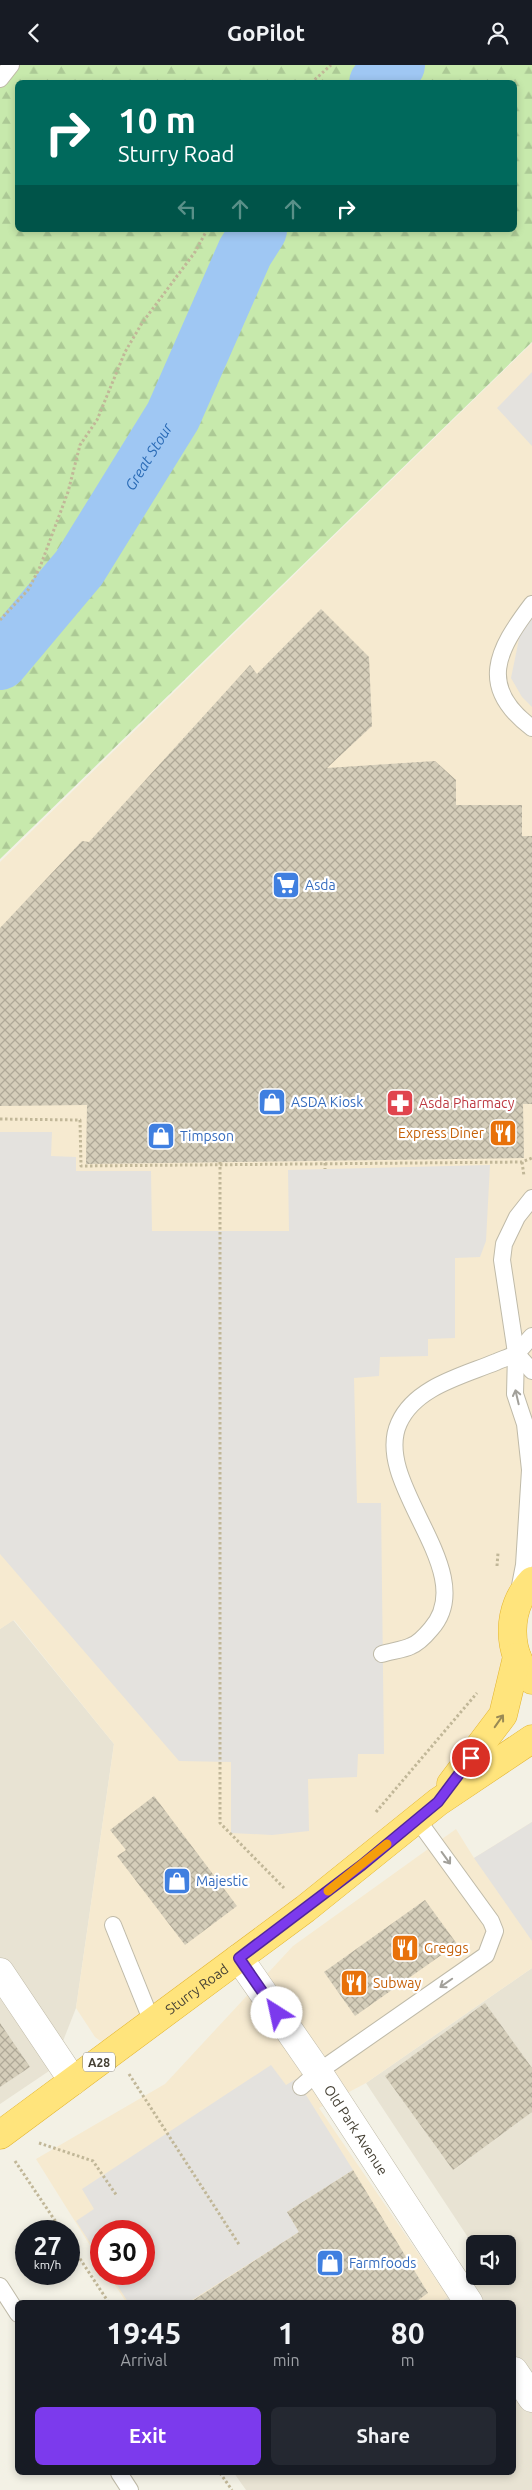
<!DOCTYPE html>
<html lang="en">
<head>
<meta charset="utf-8">
<style>
  :root { --surface:#171b24; --page:#242831; --text:#f1f3f6; --muted:#9ea1a6; --accent:#7c3aed }
  body { margin:0; font-family:Ubuntu,sans-serif; background:var(--page); color:var(--text); height:100vh; display:flex; flex-direction:column; font-size:19px; white-space:nowrap }
  * { box-sizing:border-box; margin:0 }
  p { font-size:16px; color:var(--muted) }
  .icon { flex:none; width:28px; height:28px; fill:none; stroke:currentColor; stroke-width:2; stroke-linecap:round; stroke-linejoin:round }
  .map { position:relative; flex:1; overflow:hidden }
  .panel { position:absolute; left:15px; top:2235px; width:501px; height:175px; display:flex; flex-direction:column; background:var(--surface); border-radius:8px; box-shadow:0 2px 8px #0003 }
  .panel>* { flex:none }
  .guide { position:absolute; left:15px; top:15px; width:502px; height:152px; border-radius:8px; box-shadow:0 2px 8px #0003; background:#00695c; color:#fff; overflow:hidden }
  .tools { position:absolute; left:466px; top:2170px; display:grid; gap:10px }
  .tools a { display:grid; place-items:center; width:50px; height:50px; border-radius:8px; background:var(--surface); box-shadow:0 2px 8px #0003; font-size:25px }
  .speed { position:absolute; left:15px; top:2155px; display:flex; gap:10px; font-size:25px; font-weight:700; text-align:center }
  .speed>* { display:grid; place-content:center; width:65px; height:65px; border-radius:50%; background:var(--surface); box-shadow:0 2px 8px #0003; line-height:1 }
  .speed small { font-size:12px; font-weight:400 }
  .speed .limit { border:8px solid #d22; background:#fff; color:#111 }
  .pin { position:absolute; display:grid; place-items:center; width:42px; height:42px; color:#fff; margin:-21px; border:2px solid #fff; border-radius:50%; box-shadow:0 1px 5px #0007 }
  .me { position:absolute; width:55px; margin:-28px; rotate:325deg; stroke-linejoin:round; filter:drop-shadow(0 0 4px #0008) }
  .turn { display:flex; align-items:center; gap:18px; height:105px; padding:0 20px; font-size:22px }
  .turn .icon { width:65px; height:65px; stroke-width:2.5 }
  .turn b { display:block; font-size:35px; line-height:42px }
  .lanes { display:flex; align-items:center; height:48px; padding:0 20px; background:#0003; justify-content:center; gap:25px; direction:ltr }
  .lanes .off { opacity:.35 }
  .eta { display:flex; justify-content:space-evenly; align-items:center; height:85px; text-align:center }
  .eta b { font-size:30px; font-weight:700; line-height:35px }
  .action { display:flex; gap:10px; margin-top:auto; padding:10px 20px }
  .action a { flex:1; height:58px; border-radius:8px; background:var(--accent); color:#fff; font-size:20px; font-weight:700; line-height:58px; text-align:center }
  .action a+a { background:var(--page); color:var(--text) }
  header { display:flex; justify-content:space-between; align-items:center; height:65px; padding:0 20px; background:var(--surface); font-size:22px; font-weight:700 }
  .map>svg:first-child { display:block }
</style>
</head>
<body>
<header><svg class="icon" aria-label="back" viewBox="0 0 24 24"><path d="M15 5l-7 7 7 7"/></svg>GoPilot<svg class="icon" aria-label="person" viewBox="0 0 24 24"><circle cx="12" cy="8" r="4"/><path d="M4 21q1-7 8-7t8 7"/></svg></header>
<div class="map">
<svg width="532" height="2425" viewBox="0 0 532 2425">
  <defs>
    <pattern id="forest-firs" width="22" height="20" patternUnits="userSpaceOnUse" patternTransform="scale(1.25)"><rect width="22" height="20" fill="#c7e9ac"/><path d="M5 1l3.5 6h-7zM16 11l3.5 6h-7z" fill="#acc995"/></pattern>
    <pattern id="building-cross-hatch" width="8" height="8" patternUnits="userSpaceOnUse" patternTransform="scale(1.25)"><rect width="8" height="8" fill="#d5ceba"/><path d="M0 0l8 8M0 8l8-8" fill="none" stroke="#afa998"/></pattern>
  </defs>
  <rect width="100%" height="100%" fill="#f3f1e5"/>
  <!-- residential -->
  <g fill="#e8e3d3">
    <path d="M13,1555L114,1679L76,1943L52,2004L0,2039V1564Z"/>
    <path d="M532,1903V2425H246L234,2408H514V2238L439,2237L477,2211H508V2179H475V2183L366,2018Z"/>
  </g>
  <!-- commercial -->
  <g fill="#f6ead0">
    <path d="M532,278V1516L503,1650L438,1737L114,1986L95,1972L76,1943L114,1679L14,1555L0,1564V797Z"/>
    <path d="M532,1757V1903L366,2018L319,2043L448,2232L439,2238L126,2237L108,2209H144V2166H101V2198L36,2094L165,2019L293,1881L456,1764L474,1793Z"/>
  </g>
  <!-- forest -->
  <path fill="url(#forest-firs)" fill-rule="evenodd" d="M0,0H532V277L0,794ZM18,18H515V165H18Z"/>
  <!-- parking -->
  <g fill="#e4e2de">
    <path d="M532,307V381L497,343Z"/>
    <path d="M528,550L532,554V642L522,632L511,613L520,569Z"/>
    <path d="M0,1067H52L51,1091L76,1092V1106H151L152,1166H289L288,1105L490,1100L486,1176L480,1192L455,1193V1273L428,1274V1291L380,1292L379,1311L354,1313L357,1438H381L384,1689H358L357,1712L308,1714L309,1766L272,1770L231,1768V1697L179,1696L0,1489Z"/>
    <path d="M532,1757V1876L474,1793Z"/>
    <path d="M271,2000L286,2020L296,2014L353,2105L287,2147L299,2167L189,2237H128L110,2209H144V2166H101V2195L76,2156L94,2144L82,2124Z"/>
  </g>
  <g fill="none" stroke-linecap="round" stroke-linejoin="round">
    <!-- river -->
    <g stroke="#9fc7f3" stroke-width="56">
      <path d="M377,18L397,0"/>
      <path id="s1" d="M0,597L79,503L173,351L245,187L259,165"/>
    </g>
  </g>
  <!-- building -->
  <g fill="url(#building-cross-hatch)">
    <path d="M321,544L369,592L372,661L327,703L435,696L456,715V740H522V771H532V1039H523L524,1093L86,1099L87,1040L0,1041V863L82,776L89,777L250,600L257,609Z"/>
    <path d="M154,1731L237,1841L185,1880L117,1791L126,1785L110,1765Z"/>
    <path d="M425,1835L457,1879L355,1951L324,1907Z"/>
    <path d="M485,1938L532,2003V2047L453,2105L385,2011Z"/>
    <path d="M0,1958L30,2002L0,2022Z"/>
    <path d="M353,2105L428,2228L414,2238H189L299,2167L287,2147Z"/>
  </g>
  <g fill="none" stroke-linecap="round" stroke-linejoin="round">
    <!-- service casing -->
    <g stroke="#bfbaa8" stroke-width="18">
      <g id="service">
        <path d="M0,14L11,0"/>
        <path d="M532,539C497,585 477,622 532,663"/>
        <path d="M516,1288L532,1306"/>
        <path d="M519,1526L524,1500L530,1405L525,1359L515,1329L516,1288L502,1195L504,1179L517,1152L532,1133"/>
        <path d="M382,1589C391,1586 403,1585 411,1581C419,1578 426,1570 431,1564C482,1507 371,1419 399,1358C415,1322 462,1311 496,1297C502,1294 511,1292 516,1288C522,1284 527,1276 532,1271"/>
        <path d="M113,1860L152,1957"/>
        <path d="M301,2022L318,2007L486,1890L495,1866L491,1856L417,1754"/>
        <path d="M0,2221L18,2249"/>
        <path d="M119,2408L130,2425"/>
      </g>
    </g>
    <!-- minor casing -->
    <g stroke="#bfbaa8" stroke-width="29">
      <g id="minor">
        <path id="s2" d="M239,1893L318,2007L469,2238"/>
        <path d="M0,1907L73,2016"/>
        <path d="M514,2306L532,2333"/>
      </g>
    </g>
    <!-- trunk casing -->
    <g stroke="#e3b530" stroke-width="29">
      <g id="trunk">
        <path d="M532,1516C507,1542 505,1588 532,1615"/>
        <path d="M451,1719L503,1650L517,1592"/>
        <path id="s3" d="M0,2070L305,1844L438,1737L532,1674"/>
      </g>
    </g>
    <!-- path -->
    <g stroke="#c1b798" stroke-width="3" stroke-dasharray="2.5 2.5" stroke-linecap="butt">
      <path d="M311,18L331,0"/>
      <path d="M0,555L28,525L40,502L68,427L80,380L97,355L125,287L142,258L195,187L207,165"/>
      <path d="M0,1054L80,1055L81,1101L522,1097L532,1093"/>
      <path d="M220,1097V1758L284,1823"/>
      <path d="M522,1097L524,1111"/>
      <path d="M325,1098V1104"/>
      <path d="M497,1501L498,1488"/>
      <path d="M376,1747L477,1628"/>
      <path d="M129,2009L240,2181"/>
      <path d="M39,2078L93,2096L117,2131"/>
      <path d="M15,2096L62,2166"/>
      <path d="M69,2177L109,2238"/>
      <path d="M220,2408L232,2425"/>
    </g>
    <!-- service -->
    <use href="#service" stroke="#fff" stroke-width="16"/>
    <!-- minor -->
    <use href="#minor" stroke="#fff" stroke-width="28"/>
    <!-- trunk -->
    <use href="#trunk" stroke="#ffe47c" stroke-width="28"/>
  </g>
  <!-- one-way arrows -->
  <defs><path id="oneway-shaft" d="M-6 0H5M1.5-3L5.5 0L1.5 3" fill="none" stroke-width="1.6" stroke-linecap="round" stroke-linejoin="round" transform="scale(1.25)"/></defs>
  <g stroke="#a2a09a">
    <use href="#oneway-shaft" transform="translate(517 1332) rotate(-103)"/>
    <use href="#oneway-shaft" transform="translate(446 1793) rotate(54)"/>
    <use href="#oneway-shaft" transform="translate(446 1918) rotate(145)"/>
  </g>
  <use stroke="#998a55" href="#oneway-shaft" transform="translate(499 1656) rotate(-55)"/>
  <g fill="none" stroke-linecap="round" stroke-linejoin="round">
    <!-- route casing -->
    <g stroke="#51269a" stroke-width="12">
      <path id="route" d="M277,1948L239,1893L362,1800L438,1737L471,1693"/>
    </g>
    <!-- route -->
    <use href="#route" stroke="#7c3aed" stroke-width="9"/>
    <!-- slow -->
    <path stroke="#f59e0b" stroke-width="9" d="M328,1826L387,1779"/>
  </g>
  <!-- icons -->
  <defs>
    <g id="supermarket-square" transform="scale(1.4375)"><rect x="-9" y="-9" width="18" height="18" rx="4" fill="#3f7fe0" stroke="#fff"/><path d="M-6-5.5h2.5l.6 2H6L4.5 2H-2.5L-4.4-4H-6ZM-1.5 3.2a1.3 1.3 0 1 0 .1 0ZM3 3.2a1.3 1.3 0 1 0 .1 0Z" fill="#fff"/></g>
    <g id="shop-square" transform="scale(1.4375)"><rect x="-9" y="-9" width="18" height="18" rx="4" fill="#3f7fe0" stroke="#fff"/><path d="M-5-2.5h2.3a2.7 3.5 0 0 1 5.4 0H5L5.5 6h-11ZM-1.5-2.5h3a1.5 2.3 0 0 0-3 0Z" fill="#fff"/></g>
    <g id="pharmacy-square" transform="scale(1.4375)"><rect x="-9" y="-9" width="18" height="18" rx="4" fill="#e0444e" stroke="#fff"/><path d="M-2-6h4v4h4v4h-4v4h-4v-4h-4v-4h4Z" fill="#fff"/></g>
    <g id="restaurant-square" transform="scale(1.4375)"><rect x="-9" y="-9" width="18" height="18" rx="4" fill="#e8710a" stroke="#fff"/><path d="M-5-6h1v4h1v-4h1v4h1v-4h1v5L-1.5 .5V6h-2V.5L-5-1ZM5-6V6H3V1.5H1.5Q1.5-4 5-6Z" fill="#fff"/></g>
  </defs>
  <g fill-rule="evenodd">
    <use href="#supermarket-square" x="286" y="820"/>
    <use href="#shop-square" x="272" y="1037"/>
    <use href="#pharmacy-square" x="400" y="1038"/>
    <use href="#restaurant-square" x="503" y="1068"/>
    <use href="#shop-square" x="161" y="1071"/>
    <use href="#shop-square" x="177" y="1816"/>
    <use href="#restaurant-square" x="405" y="1883"/>
    <use href="#restaurant-square" x="354" y="1918"/>
    <use href="#shop-square" x="330" y="2198"/>
  </g>
  <g text-anchor="middle" dominant-baseline="central" stroke-width="4.5" stroke-linejoin="round" paint-order="stroke">
    <!-- shield labels -->
    <rect fill="#fff" stroke="#7e7a72" stroke-width="1" x="83" y="1987.5" width="32" height="19" rx="4"/>
    <g font-size="12" font-weight="bold" fill="#464135">
      <text x="99" y="1997">A28</text>
    </g>
    <!-- shop labels -->
    <g font-size="14" fill="#366cbe" stroke="#fff" text-anchor="start">
      <text x="305" y="820">Asda</text>
      <text x="291" y="1037">ASDA Kiosk</text>
      <text x="180" y="1071">Timpson</text>
      <text x="196" y="1816">Majestic</text>
      <text x="349" y="2198">Farmfoods</text>
    </g>
    <!-- health labels -->
    <g font-size="14" fill="#be3a42" stroke="#fff" text-anchor="start">
      <text x="419" y="1038">Asda Pharmacy</text>
    </g>
    <!-- food labels -->
    <g font-size="14" fill="#c56008" stroke="#fff" text-anchor="start">
      <text x="484" y="1068" text-anchor="end">Express Diner</text>
      <text x="424" y="1883">Greggs</text>
      <text x="373" y="1918">Subway</text>
    </g>
    <!-- street labels -->
    <g font-size="14" fill="#464135" stroke="#fff">
      <text stroke="none"><textPath href="#s3" startOffset="245">Sturry Road</textPath></text>
      <text stroke="none"><textPath href="#s2" startOffset="208">Old Park Avenue</textPath></text>
    </g>
    <!-- water labels -->
    <g font-size="15" font-style="italic" fill="#2a6bb6" stroke="#fff">
      <text stroke="none"><textPath href="#s1" startOffset="254">Great Stour</textPath></text>
    </g>
  </g>
</svg>
<div class="tools">
<a><svg class="icon" aria-label="sound" viewBox="0 0 24 24"><path d="M4 9h4l5-4v14l-5-4H4zM17 9q2 3 0 6"/></svg></a>
</div>
<div class="speed"><div>27<small>km/h</small></div><div class="limit">30</div></div>
<div class="pin" style="left:471px;top:1693px;background:#d93025"><svg class="icon" aria-label="arrive" viewBox="0 0 24 24"><path d="M6 21V4h12l-3 4 3 4H6"/></svg></div>
<svg class="me" style="left:277px;top:1948px" viewBox="-20 -20 40 40"><circle r="19" fill="#fff"/><path d="M0-13L10 11 0 6-10 11z" fill="#7c3aed"/></svg>
<div class="guide">
<div class="turn"><svg class="icon" aria-label="right" viewBox="0 0 24 24"><path d="M7 20v-9h11M14 6l5 5-5 5"/></svg><div><b>10 m</b>Sturry Road</div></div>
<div class="lanes"><svg class="icon off" aria-label="left" viewBox="0 0 24 24"><path d="M17 20v-9H6M10 6l-5 5 5 5"/></svg><svg class="icon off" aria-label="ahead" viewBox="0 0 24 24"><path d="M12 20V5M6 11l6-6 6 6"/></svg><svg class="icon off" aria-label="ahead" viewBox="0 0 24 24"><path d="M12 20V5M6 11l6-6 6 6"/></svg><svg class="icon" aria-label="right" viewBox="0 0 24 24"><path d="M7 20v-9h11M14 6l5 5-5 5"/></svg></div>
</div>
<section class="panel">
<div class="eta">
<div><b>19:45</b><p>Arrival</p></div>
<div><b>1</b><p>min</p></div>
<div><b>80</b><p>m</p></div>
</div>
<div class="action"><a>Exit</a><a>Share</a></div>
</section>
</div>
</body>
</html>
